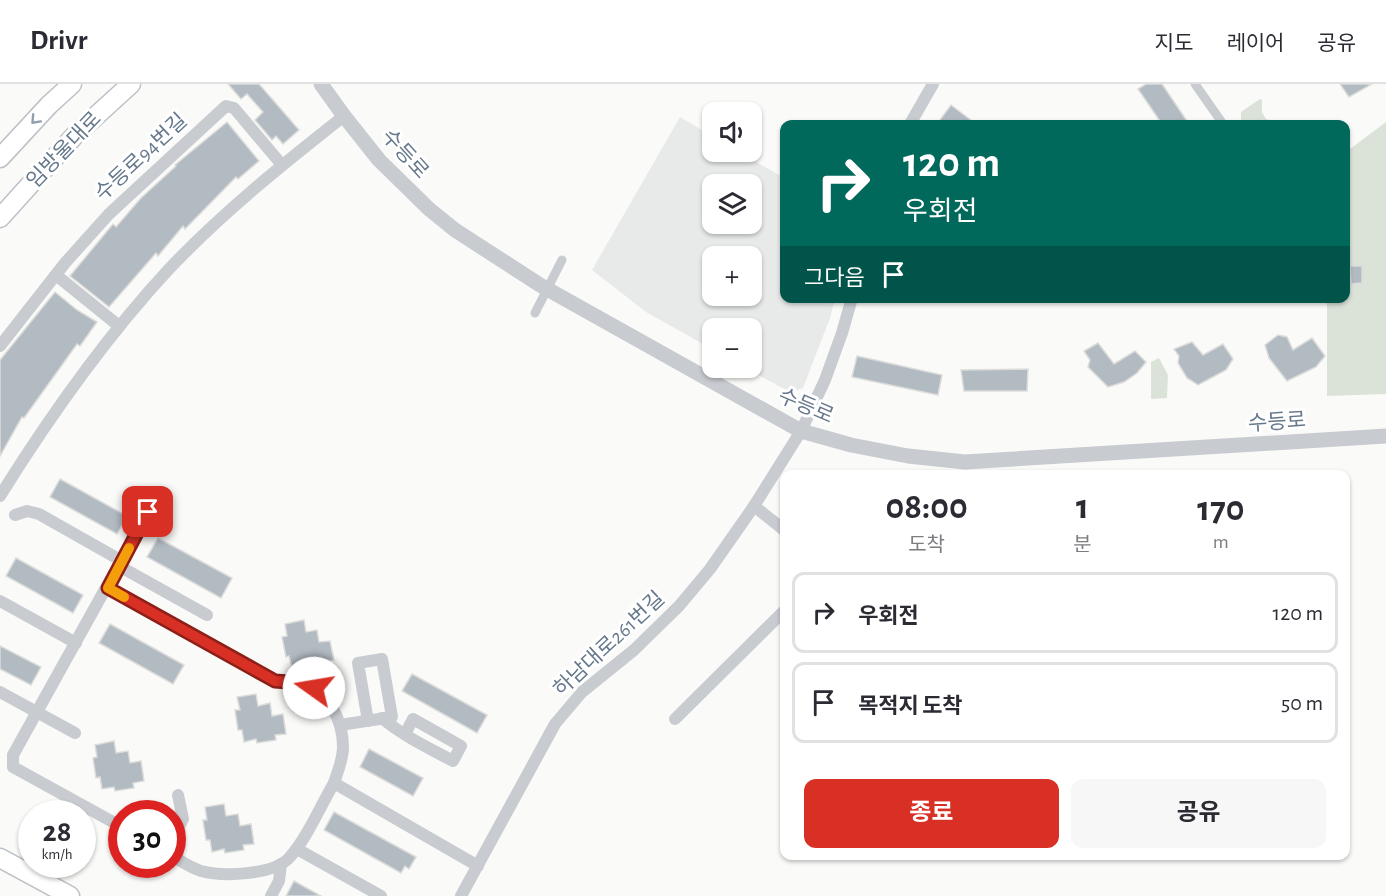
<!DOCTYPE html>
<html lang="ko">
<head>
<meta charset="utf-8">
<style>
  :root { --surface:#fff; --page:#f7f7f7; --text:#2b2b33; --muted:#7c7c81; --line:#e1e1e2; --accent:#d93025 }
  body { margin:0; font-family:"Alegreya Sans","Noto Sans KR",sans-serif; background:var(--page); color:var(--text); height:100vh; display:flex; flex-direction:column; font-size:22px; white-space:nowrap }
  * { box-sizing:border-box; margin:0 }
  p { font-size:20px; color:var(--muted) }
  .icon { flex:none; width:33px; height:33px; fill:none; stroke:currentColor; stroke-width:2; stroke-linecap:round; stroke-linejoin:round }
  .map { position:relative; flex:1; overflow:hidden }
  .panel { position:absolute; left:780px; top:386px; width:570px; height:390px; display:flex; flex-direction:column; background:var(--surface); border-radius:12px; box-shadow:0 2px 4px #0004 }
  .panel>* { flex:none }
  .guide { position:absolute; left:780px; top:36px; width:570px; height:183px; border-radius:12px; box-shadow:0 2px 4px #0004; background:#00695c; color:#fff; overflow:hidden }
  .tools { position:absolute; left:702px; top:18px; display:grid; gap:12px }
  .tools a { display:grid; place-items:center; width:60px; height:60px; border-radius:12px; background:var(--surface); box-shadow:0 2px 4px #0004; font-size:30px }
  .speed { position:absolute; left:18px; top:716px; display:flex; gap:12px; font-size:30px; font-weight:700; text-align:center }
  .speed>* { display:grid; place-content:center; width:78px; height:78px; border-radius:50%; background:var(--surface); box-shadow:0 2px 4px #0004; line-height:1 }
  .speed small { font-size:15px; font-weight:400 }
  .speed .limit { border:9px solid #d22; background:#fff; color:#111 }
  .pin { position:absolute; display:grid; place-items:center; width:51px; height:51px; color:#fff; margin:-26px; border-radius:12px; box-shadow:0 3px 9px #0006 }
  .me { position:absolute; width:66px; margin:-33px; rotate:283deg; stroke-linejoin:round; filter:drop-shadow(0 0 4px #0008) }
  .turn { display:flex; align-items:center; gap:21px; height:126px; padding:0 24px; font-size:27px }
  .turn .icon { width:78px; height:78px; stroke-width:2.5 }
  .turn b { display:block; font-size:42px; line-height:51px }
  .then { display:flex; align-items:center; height:57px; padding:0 24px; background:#0003; gap:12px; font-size:22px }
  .eta { display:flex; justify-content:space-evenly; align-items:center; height:102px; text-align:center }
  .eta b { font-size:36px; font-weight:700; line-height:42px }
  .cta { display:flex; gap:12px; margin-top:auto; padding:12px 24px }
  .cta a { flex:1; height:69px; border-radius:12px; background:var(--accent); color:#fff; font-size:24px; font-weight:700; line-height:69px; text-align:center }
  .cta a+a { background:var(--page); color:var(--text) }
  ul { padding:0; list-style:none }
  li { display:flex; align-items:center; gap:18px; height:81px; margin:0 12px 9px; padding:0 12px; border:3px solid var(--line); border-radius:12px }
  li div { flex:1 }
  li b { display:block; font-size:22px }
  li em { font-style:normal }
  header { display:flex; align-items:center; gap:36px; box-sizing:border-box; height:84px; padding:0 30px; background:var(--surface); border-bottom:2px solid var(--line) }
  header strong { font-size:28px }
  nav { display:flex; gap:33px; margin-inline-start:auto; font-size:21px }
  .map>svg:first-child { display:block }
</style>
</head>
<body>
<header>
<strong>Drivr</strong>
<nav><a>지도</a><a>레이어</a><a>공유</a></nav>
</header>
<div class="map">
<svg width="1386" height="812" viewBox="0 0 1386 812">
  <rect width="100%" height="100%" fill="#fafaf8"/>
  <!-- built -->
  <path fill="#e8e9e9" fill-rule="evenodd" d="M680,33L712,52V68H739L784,94V214L835,215L830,234L803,304L790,308L745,284H752V244H712V265L646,228L592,186ZM712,100H752V140H712ZM712,172H752V212H712Z"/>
  <!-- green -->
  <g fill="#dbe3d8">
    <path d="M1260,15L1262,16V28L1266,35L1273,37L1272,40H1241V28Z"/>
    <path d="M1386,38V310L1327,312V215L1346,214V68Z"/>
    <path d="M1159,274L1168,291L1167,314L1151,315V278Z"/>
  </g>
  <!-- building -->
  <g fill="#b2bac2" stroke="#dcdcda" stroke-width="1.5">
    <path d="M228,0H259L299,46L283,60L276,52L272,56L255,36L263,28L247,10L241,15Z"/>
    <path d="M1146,0H1162L1189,40H1162L1138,5Z"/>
    <path d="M1340,0H1372L1349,13Z"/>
    <path d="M951,21L976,40H937Z"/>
    <path d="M227,38L259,77L238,95L236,93L185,145L183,142L158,172L156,169L109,223L70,192L113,140L116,143L141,114L176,82L175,81Z"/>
    <path d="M1350,182H1362V199L1351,200Z"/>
    <path d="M55,208L77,226L97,238L80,262L77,260L24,334L22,333L0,372V276Z"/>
    <path d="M1278,251L1287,253L1293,266L1312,254L1325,272L1316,283L1287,297L1269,274L1265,261Z"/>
    <path d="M1192,258L1203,271L1223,260L1233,275L1226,286L1198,301L1187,294L1178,279L1179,272L1174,265Z"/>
    <path d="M1098,259L1114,280L1135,267L1146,278L1137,289L1124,298L1108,303L1088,283L1090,276L1084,267Z"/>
    <path d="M857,272L942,291L938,311L852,293Z"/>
    <path d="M1028,285L1027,307H964L961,286Z"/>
    <path d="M60,395L127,432L117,450L50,413Z"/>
    <path d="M158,454L232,494L221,514L147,473Z"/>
    <path d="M16,474L83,511L73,529L6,492Z"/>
    <path d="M304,536L306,548L317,546L319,558L330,557L334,576L322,578L323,583L304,586V582L292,584L289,572L286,573L282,553L287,552L285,540Z"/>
    <path d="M110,540L184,581L173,600L99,559Z"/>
    <path d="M0,562L41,583L31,601L0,585Z"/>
    <path d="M412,590L487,631L477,649L402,607Z"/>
    <path d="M256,610L258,622L270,619L272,632L283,630L286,650L275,651L276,656L257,659L256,655L244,658L242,646H238L235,626H240L237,613Z"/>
    <path d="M114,657L116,669L128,667L130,679L141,677L144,697L133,699L134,704L115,707L114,703L102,705L100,693L96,694L93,674L97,673L95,661Z"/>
    <path d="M369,665L423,694L413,712L360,683Z"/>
    <path d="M224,720L226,732L238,730L240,742L251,740L254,760L243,761L244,766L225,769L224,765L212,768L210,756H206L203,736H207L205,723Z"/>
    <path d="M334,728L416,773L409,785L405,782L401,789L324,746Z"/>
    <path d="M294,797L321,812H286Z"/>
  </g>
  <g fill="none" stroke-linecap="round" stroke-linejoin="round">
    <!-- secondary casing -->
    <g stroke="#bcc1c6" stroke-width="21">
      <g id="secondary">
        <path d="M0,74L49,21L72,0"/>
        <path d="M0,134L75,51L131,0"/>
        <path d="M0,774L70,812"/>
      </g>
    </g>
    <!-- pedestrian -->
    <path stroke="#c8cbd0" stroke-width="9" d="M1195,0L1223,40"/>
    <!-- minor -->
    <g stroke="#c8cbd0" stroke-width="12">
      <path d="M910,40L933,0"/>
      <path d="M56,191L119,242"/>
      <path d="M0,262L65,179L109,130L226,22L234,24L282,81"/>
      <path d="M0,412C50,332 104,255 169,185C222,129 283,80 344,32"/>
      <path d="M754,422L784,446"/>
      <path d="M15,431L27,427L39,430L122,477"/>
      <path d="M119,482L207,531"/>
      <path d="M108,504L275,597C284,598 295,597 303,599C329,606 343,638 343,663C343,675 338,687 334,699L478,782"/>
      <path d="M0,517L76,559"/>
      <path d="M0,608L75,649"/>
      <path d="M382,634C403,652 429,664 453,677L461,662L413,635L405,650"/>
      <path d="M675,635L784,527"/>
      <path d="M340,641L392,633L382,575L358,579L368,637"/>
      <path d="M122,743L13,683V671L148,428"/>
      <path d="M172,756L183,735L178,711"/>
      <path d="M297,765L381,812"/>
      <path d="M172,772C181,777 191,784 201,787C223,793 273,791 289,774C306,756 321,721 334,699"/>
      <path d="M271,812L279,797L281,780"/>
      <path d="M461,812L555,640L582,608L634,566L679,522L710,485L754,422L801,347L825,296L842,249L852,214"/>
    </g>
    <!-- tertiary -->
    <path stroke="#c8cbd0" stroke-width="15" d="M321,0L344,32L379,76L429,125L455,146L540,201L801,347L851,361L908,372L965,378L1386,352"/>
    <!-- secondary -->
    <use href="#secondary" stroke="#fff" stroke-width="18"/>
    <!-- pedestrian-bridge -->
    <path stroke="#c8cbd0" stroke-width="9" d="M535,229L562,176"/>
  </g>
  <!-- one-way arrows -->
  <defs><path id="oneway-chevron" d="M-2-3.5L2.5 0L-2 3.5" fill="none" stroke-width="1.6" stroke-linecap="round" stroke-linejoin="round" transform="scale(1.5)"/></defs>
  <use stroke="#94a0ae" href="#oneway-chevron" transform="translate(35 36) rotate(133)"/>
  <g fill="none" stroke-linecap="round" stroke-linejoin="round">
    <!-- route casing -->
    <g stroke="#8d1f18" stroke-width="15">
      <path id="route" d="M148,428L108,504L275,597L303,599L314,604"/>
    </g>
    <!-- route -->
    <use href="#route" stroke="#d93025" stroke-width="10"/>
    <!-- slow -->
    <path stroke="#f59e0b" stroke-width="10" d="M124,513L108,504L129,464"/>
  </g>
  <g text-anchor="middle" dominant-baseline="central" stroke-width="6" stroke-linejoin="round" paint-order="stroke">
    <!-- street labels -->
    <g font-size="21" fill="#66788c" stroke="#fff">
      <text transform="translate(64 66) rotate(-46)">임방울대로</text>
      <text transform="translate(405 70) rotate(48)">수등로</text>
      <text transform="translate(141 73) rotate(-43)">수등로94번길</text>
      <text transform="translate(806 322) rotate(23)">수등로</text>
      <text transform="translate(1277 338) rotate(-4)">수등로</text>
      <text transform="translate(609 560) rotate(-43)">하남대로261번길</text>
    </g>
  </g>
</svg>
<div class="tools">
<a><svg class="icon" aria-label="sound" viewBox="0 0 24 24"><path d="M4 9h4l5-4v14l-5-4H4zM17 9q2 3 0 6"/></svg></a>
<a><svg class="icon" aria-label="layers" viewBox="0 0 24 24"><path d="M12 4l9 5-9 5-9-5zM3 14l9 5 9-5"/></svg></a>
<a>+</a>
<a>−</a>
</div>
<div class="speed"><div>28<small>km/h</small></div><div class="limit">30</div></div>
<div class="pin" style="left:148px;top:428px;background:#d93025"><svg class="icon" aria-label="arrive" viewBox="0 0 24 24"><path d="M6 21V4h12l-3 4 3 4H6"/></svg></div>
<svg class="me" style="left:314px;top:604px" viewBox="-20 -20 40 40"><circle r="19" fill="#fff"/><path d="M0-13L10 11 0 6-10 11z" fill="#d93025"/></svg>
<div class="guide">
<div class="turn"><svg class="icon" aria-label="right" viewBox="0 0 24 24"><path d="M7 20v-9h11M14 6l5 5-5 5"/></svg><div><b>120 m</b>우회전</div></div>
<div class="then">그다음<svg class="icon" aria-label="arrive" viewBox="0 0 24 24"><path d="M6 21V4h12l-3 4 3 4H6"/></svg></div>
</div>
<section class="panel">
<div class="eta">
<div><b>08:00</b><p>도착</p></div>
<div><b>1</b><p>분</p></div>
<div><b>170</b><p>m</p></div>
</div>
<ul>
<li><svg class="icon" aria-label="right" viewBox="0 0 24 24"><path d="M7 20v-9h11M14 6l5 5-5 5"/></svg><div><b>우회전</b></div><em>120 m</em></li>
<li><svg class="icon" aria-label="arrive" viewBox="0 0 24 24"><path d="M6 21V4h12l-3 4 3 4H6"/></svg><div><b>목적지 도착</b></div><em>50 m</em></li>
</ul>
<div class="cta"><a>종료</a><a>공유</a></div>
</section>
</div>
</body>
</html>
